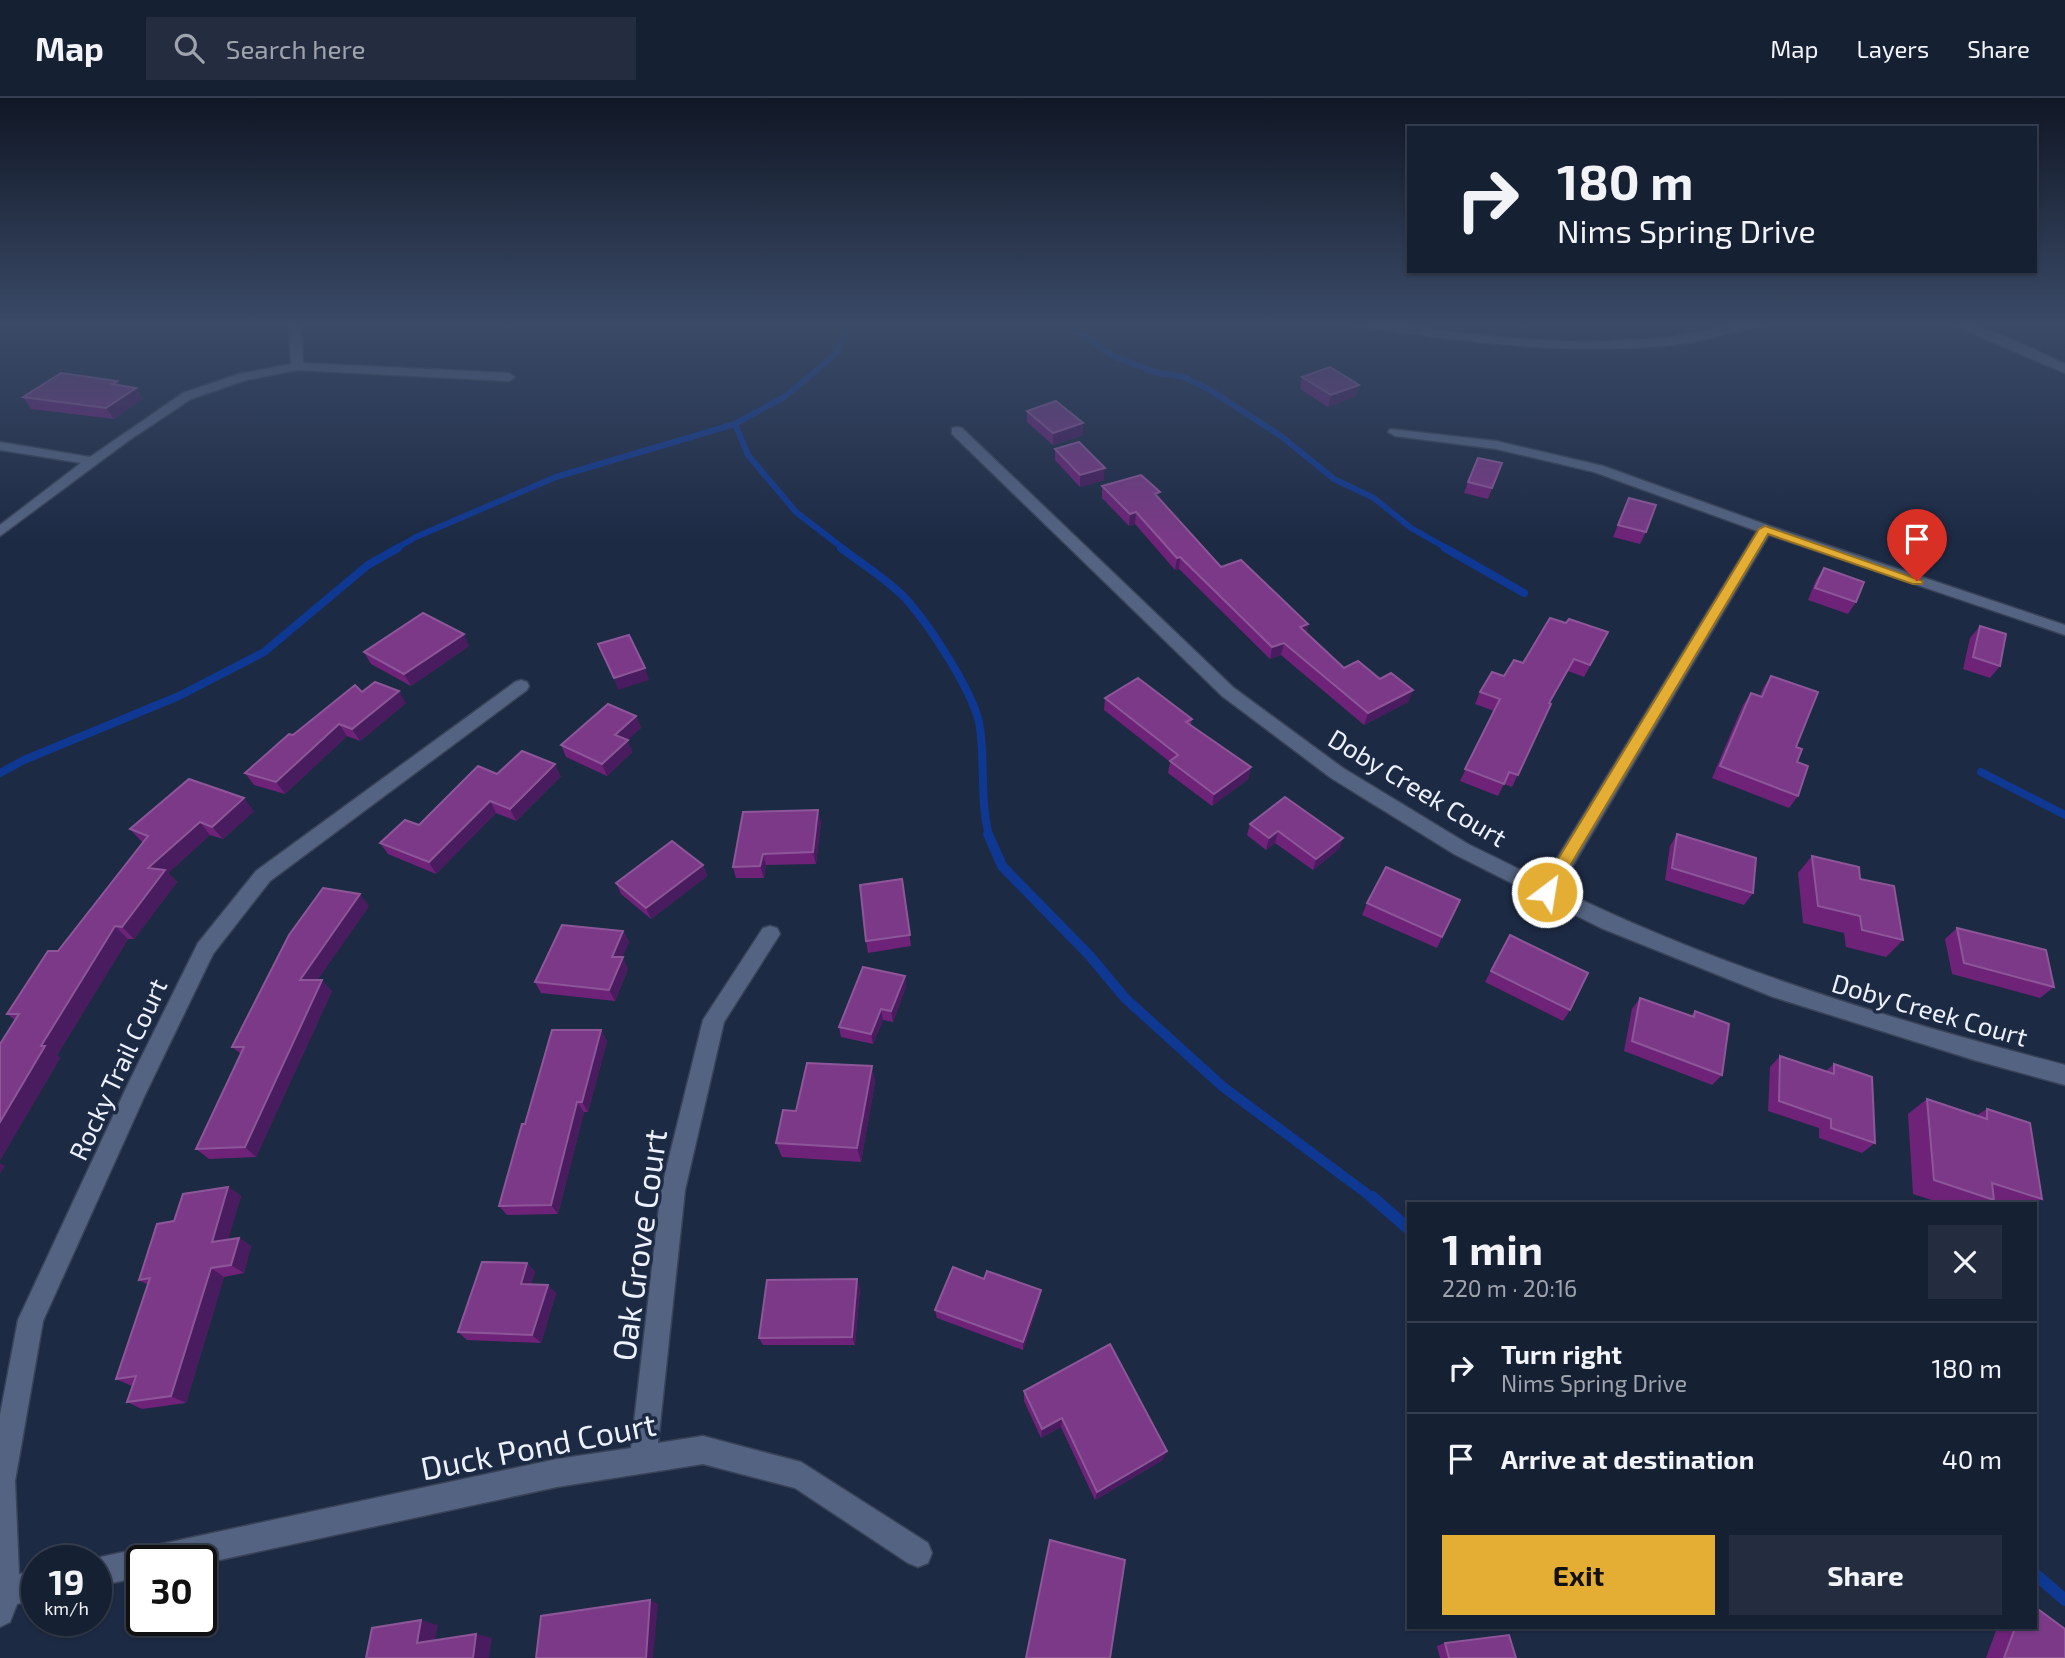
<!DOCTYPE html>
<html lang="en">
<head>
<meta charset="utf-8">
<style>
  :root { --surface:#162033; --page:#232d3f; --text:#f1f3f6; --muted:#9ea3ac; --line:#353e4e; --accent:#e4ae35 }
  body { margin:0; font-family:"Exo 2",sans-serif; background:var(--page); color:var(--text); height:100vh; display:flex; flex-direction:column; font-size:26px; white-space:nowrap }
  * { box-sizing:border-box; margin:0 }
  p { font-size:23px; color:var(--muted) }
  .icon { flex:none; width:38px; height:38px; fill:none; stroke:currentColor; stroke-width:2; stroke-linecap:round; stroke-linejoin:round }
  .map { position:relative; flex:1; overflow:hidden }
  .side { position:absolute; left:1407px; top:1104px; width:630px; height:427px; display:flex; flex-direction:column; background:var(--surface); border-radius:0px; box-shadow:0 2px 5px #0004,0 0 0 2px var(--line) }
  .side>* { flex:none }
  .hud { position:absolute; left:1407px; top:28px; width:630px; height:147px; border-radius:0px; box-shadow:0 2px 5px #0004,0 0 0 2px var(--line); background:#162033; color:var(--text); overflow:hidden }
  .speed { position:absolute; left:21px; top:1447px; display:flex; gap:14px; font-size:35px; font-weight:700; text-align:center }
  .speed>* { display:grid; place-content:center; width:91px; height:91px; border-radius:50%; background:var(--surface); box-shadow:0 2px 5px #0004,0 0 0 2px var(--line); line-height:1 }
  .speed small { font-size:18px; font-weight:400 }
  .speed .limit { border:4px solid #111; border-radius:10px; background:#fff; color:#111 }
  .pin { position:absolute; display:grid; place-items:center; width:60px; height:60px; color:#fff; margin:-72px -30px; border-radius:50% 50% 50% 0; rotate:-45deg; box-shadow:0 0 7px #0007 }
  .pin .icon { rotate:45deg }
  .me { position:absolute; width:77px; margin:-38px; rotate:31deg; stroke-linejoin:round; filter:drop-shadow(0 0 5px #0008) }
  .turn { display:flex; align-items:center; gap:24px; height:147px; padding:0 35px; font-size:32px }
  .turn .icon { width:91px; height:91px; stroke-width:2.5 }
  .turn b { display:block; font-size:49px; line-height:60px }
  .round { display:grid; place-items:center; flex:none; width:74px; height:74px; border-radius:0px; background:var(--page) }
  .head { display:flex; align-items:center; justify-content:space-between; height:119px; padding:0 35px }
  h1 { font-size:42px; font-weight:700; line-height:52px }
  .button { display:flex; gap:14px; margin-top:auto; padding:14px 35px }
  .button a { flex:1; height:80px; border-radius:0px; background:var(--accent); color:#111; font-size:28px; font-weight:700; line-height:80px; text-align:center }
  .button a+a { background:var(--page); color:var(--text) }
  ul { padding:0; list-style:none }
  li { display:flex; align-items:center; gap:21px; height:91px; padding:0 35px; border-top:2px solid var(--line) }
  li div { flex:1 }
  li b { display:block; font-size:26px }
  li em { font-style:normal }
  header { display:flex; align-items:center; gap:42px; box-sizing:border-box; height:98px; padding:0 35px; background:var(--surface); border-bottom:2px solid var(--line) }
  header strong { font-size:33px }
  nav { display:flex; gap:38px; margin-inline-start:auto; font-size:24px }
  .search { width:490px; height:63px; background:var(--page); display:flex; align-items:center; gap:18px; box-sizing:border-box; padding:0 24px; border-radius:0px; color:var(--muted); font-size:26px }
  .map>svg:first-child { display:block }
</style>
</head>
<body>
<header>
<strong>Map</strong>
<div class="search"><svg class="icon" aria-label="search" viewBox="0 0 24 24"><circle cx="10" cy="10" r="6"/><path d="M15 15l6 6"/></svg>Search here</div>
<nav><a>Map</a><a>Layers</a><a>Share</a></nav>
</header>
<div class="map">
<svg width="2065" height="1560" viewBox="0 0 2065 1560">
  <rect width="100%" height="100%" fill="#1d2a44"/>
  <g fill="none" stroke-linecap="round" stroke-linejoin="round">
    <!-- stream-far3 -->
    <g stroke="#0f3893" stroke-width="6">
      <path d="M1061,225L1085,237L1111,257L1155,274L1184,279L1210,292L1281,338L1334,381L1374,400L1411,430L1448,451"/>
      <path d="M735,326L748,357L796,414L844,451"/>
      <path d="M395,451L416,439L556,379L735,326L786,298L837,255L849,225"/>
    </g>
    <!-- stream-far2 -->
    <g stroke="#0f3893" stroke-width="8">
      <path d="M841,450C862,466 887,481 905,500C928,525 976,597 980,630C985,666 980,702 989,738"/>
      <path d="M1445,450L1524,495"/>
      <path d="M1981,674L2065,717"/>
      <path d="M0,675L24,662L179,598L264,554L368,467L398,450"/>
    </g>
    <!-- stream-far1 -->
    <path stroke="#0f3893" stroke-width="10" d="M988,736L1002,768L1089,857L1125,900L1222,988L1374,1101"/>
    <!-- stream -->
    <g stroke="#0f3893" stroke-width="12">
      <path d="M1372,1099L1409,1131"/>
      <path d="M2035,1476L2065,1502"/>
    </g>
    <!-- minor casing -->
    <g stroke="#394358" stroke-width="3">
      <g id="minor">
        <path d="M289,225H301L303,265L509,275L515,279L509,283L297,272L246,282L191,301L128,343L0,438V427L81,365L0,352V344L90,359L183,295L239,276L291,266Z"/>
        <path d="M1348,225H1377L1508,240L1586,244L1664,240L1748,225H1770L1764,228C1731,235 1698,245 1664,248C1560,257 1457,243 1354,228Z"/>
        <path d="M1947,225C1983,223 2032,251 2065,266V275Z"/>
        <path d="M957,329L962,330L1234,590L1343,670L1468,746L1543,783L1757,433L1594,374L1496,351L1395,338L1388,334L1390,331L1496,343L1603,368L1770,428L2065,527V537L1769,437L1559,791C1720,870 1892,922 2065,967V987L1974,962L1773,899L1601,830L1454,756L1331,680L1222,598L952,336V330Z"/>
        <path d="M521,582L527,584L529,588L527,592L270,783L213,856L145,997L43,1223L15,1383L19,1476L37,1473V1502L17,1506L10,1524L0,1529V1317L18,1222L128,986L198,845L256,773L515,584Z"/>
        <path d="M770,828L777,830L780,836L724,924L685,1092L658,1345L703,1338L801,1364L928,1445L932,1455L928,1465L918,1469L908,1465L795,1390L703,1366L557,1389L201,1466V1463H142V1479L96,1488V1463H88L96,1460L557,1361L631,1350L661,1092L703,922L763,830Z"/>
      </g>
    </g>
    <!-- minor -->
    <use href="#minor" fill="#546381" fill-rule="evenodd"/>
  </g>
  <!-- wall -->
  <g fill="#6e2379">
    <path d="M1302,279L1359,287L1356,298L1328,309L1300,291Z"/>
    <path d="M117,283L120,287L136,290L143,301L114,321L31,311L23,299Z"/>
    <path d="M1027,313L1083,325V337L1053,347L1027,324Z"/>
    <path d="M1055,351L1104,382L1080,389L1055,362Z"/>
    <path d="M1502,365L1488,401L1464,395L1468,384Z"/>
    <path d="M1102,388L1159,401L1221,469L1308,526L1306,535L1344,570L1413,592L1408,604L1364,627L1281,557L1270,561L1179,471L1175,472L1135,426L1129,428L1102,400Z"/>
    <path d="M1629,400L1646,434L1640,446L1613,439Z"/>
    <path d="M1824,470L1856,504L1848,516L1808,502L1816,482Z"/>
    <path d="M1980,528L2000,568L1990,580L1963,571L1970,540Z"/>
    <path d="M1602,546L1584,579L1568,573L1550,605L1551,606L1512,689L1504,686L1498,698L1460,683L1494,613L1475,606L1480,594L1523,565Z"/>
    <path d="M469,548L411,588L371,566L364,554Z"/>
    <path d="M1771,578L1796,649L1798,698L1789,710L1712,680L1743,607L1751,595L1760,598L1763,590Z"/>
    <path d="M362,594L406,605L360,643L347,638L285,696L254,687L245,675L293,637Z"/>
    <path d="M1105,600L1192,621L1191,627L1251,669L1248,681L1212,708L1168,675L1170,664L1104,612Z"/>
    <path d="M636,618L641,630L627,642L632,654L607,678L566,659L561,647Z"/>
    <path d="M497,676L561,678L516,723L496,715L436,776L388,756L380,745L419,727Z"/>
    <path d="M254,713L223,741L210,737L168,775L177,784L134,841H128L57,957L60,960L0,1062V946L15,922L7,916L58,853L143,745L130,731Z"/>
    <path d="M821,724L816,766L766,767L764,780H736L733,769Z"/>
    <path d="M1250,726L1343,740L1339,751L1313,772L1275,745L1266,752L1247,737Z"/>
    <path d="M1677,736L1753,795L1744,807L1665,782L1670,748Z"/>
    <path d="M1812,758L1903,842L1886,859L1846,849L1844,835L1803,825L1798,775Z"/>
    <path d="M703,767L707,778L651,821L621,796L616,785Z"/>
    <path d="M902,781L911,848L868,855L866,843Z"/>
    <path d="M1460,802L1437,850L1362,817L1367,805Z"/>
    <path d="M369,808L317,882L332,893L256,1059L209,1061L196,1051L241,956L232,949Z"/>
    <path d="M1957,830L2054,889L2040,900L1952,876L1945,841Z"/>
    <path d="M623,833L629,844L622,859L628,871L615,903L541,895L535,884Z"/>
    <path d="M1510,837L1570,912L1563,923L1485,884Z"/>
    <path d="M905,878L906,889L893,924L883,922L873,946L841,939L839,929Z"/>
    <path d="M1640,900L1691,918L1695,913L1722,977L1712,987L1624,953L1632,911Z"/>
    <path d="M601,932L607,943L588,1014H584L558,1116L507,1117L499,1108L525,1026Z"/>
    <path d="M1780,958L1826,973L1834,966L1875,1045L1862,1055L1819,1040V1030L1768,1013L1770,969Z"/>
    <path d="M872,968L875,984L861,1064L782,1059L776,1045L796,1013Z"/>
    <path d="M1927,1001L1977,1017L1987,1011L2042,1101L2033,1106H1993L1990,1105L1988,1106H1944L1913,1096L1908,1016Z"/>
    <path d="M228,1089L241,1098L228,1141L239,1140L251,1148L244,1175L224,1179L186,1305L142,1311L127,1304L132,1288L116,1281L148,1187L139,1182L174,1123Z"/>
    <path d="M527,1165L535,1174L531,1186L556,1195L541,1245L467,1242L458,1234Z"/>
    <path d="M860,1190L855,1247H763L759,1240Z"/>
    <path d="M1040,1200L1023,1252L937,1220L935,1212Z"/>
    <path d="M1024,1293L1163,1362L1095,1402L1061,1329L1041,1340L1024,1303Z"/>
    <path d="M1997,1530H2035L2065,1560H1986Z"/>
    <path d="M1445,1545L1516,1560H1440L1437,1548Z"/>
  </g>
  <!-- shaded-wall -->
  <g fill="#481c5e">
    <path d="M1359,287L1356,298L1328,309L1331,297Z"/>
    <path d="M136,290L143,301L114,321L106,310Z"/>
    <path d="M1083,325V337L1053,347V335Z"/>
    <path d="M1105,370L1104,382L1080,389V377Z"/>
    <path d="M1136,414L1135,426L1129,428L1130,416Z"/>
    <path d="M1180,459L1179,471L1175,472L1177,460Z"/>
    <path d="M1308,526L1305,538L1300,529Z"/>
    <path d="M464,536L469,548L411,588L404,576Z"/>
    <path d="M1284,545L1281,557L1270,561L1272,549Z"/>
    <path d="M645,570L649,582L618,592L614,580Z"/>
    <path d="M1413,592L1408,604L1364,627L1368,615Z"/>
    <path d="M399,593L406,605L360,643L352,631Z"/>
    <path d="M636,618L641,630L620,649L615,637Z"/>
    <path d="M339,626L347,638L285,696L276,684Z"/>
    <path d="M628,642L632,654L607,678L602,666Z"/>
    <path d="M555,666L561,678L516,723L510,711Z"/>
    <path d="M1251,669L1248,681L1212,708L1214,696Z"/>
    <path d="M244,700L254,713L223,741L212,729Z"/>
    <path d="M490,703L496,715L436,776L429,764Z"/>
    <path d="M818,712L821,724L816,766L813,754Z"/>
    <path d="M200,724L210,737L168,775L177,784L134,841L122,829L148,770Z"/>
    <path d="M1278,733L1275,745L1266,752L1269,740Z"/>
    <path d="M1343,740L1339,751L1313,772L1316,761Z"/>
    <path d="M763,756L766,767L764,780L760,768Z"/>
    <path d="M703,767L707,778L651,821L646,810Z"/>
    <path d="M360,796L369,808L310,893L300,882Z"/>
    <path d="M115,828L128,841L57,957L60,960L0,1062V1024L41,948Z"/>
    <path d="M623,833L629,844L618,870L612,859Z"/>
    <path d="M623,859L628,871L615,903L609,892Z"/>
    <path d="M905,878L906,889L893,924L891,913Z"/>
    <path d="M322,882L332,893L256,1059L245,1049Z"/>
    <path d="M881,911L883,922L873,946L871,936Z"/>
    <path d="M601,932L607,943L588,1014L582,1004Z"/>
    <path d="M872,968L875,984L861,1064L857,1050Z"/>
    <path d="M577,1004L584,1014L558,1116L551,1107Z"/>
    <path d="M0,1065L5,1068L0,1076Z"/>
    <path d="M228,1089L241,1098L225,1152L212,1144Z"/>
    <path d="M239,1140L251,1148L244,1175L231,1167Z"/>
    <path d="M527,1165L535,1174L529,1194L521,1186Z"/>
    <path d="M211,1170L224,1179L186,1305L171,1298Z"/>
    <path d="M857,1181L860,1190L855,1247L852,1239Z"/>
    <path d="M548,1187L556,1195L541,1245L532,1237Z"/>
    <path d="M1041,1192L1040,1200L1023,1252V1244Z"/>
    <path d="M1062,1320L1061,1329L1041,1340L1042,1331Z"/>
    <path d="M1167,1353L1163,1362L1095,1402L1097,1394Z"/>
    <path d="M650,1502L658,1506L653,1560H646Z"/>
    <path d="M421,1522L438,1527L434,1549L417,1545Z"/>
    <path d="M476,1536L492,1540L489,1560H473Z"/>
  </g>
  <!-- building -->
  <g fill="#7b3987" stroke="#8d5699" stroke-width="2">
    <path d="M1330,269L1359,287L1331,297L1302,279Z"/>
    <path d="M61,275L117,283L112,286L136,290L106,310L23,299Z"/>
    <path d="M1056,303L1083,325L1053,335L1027,313Z"/>
    <path d="M1079,344L1105,370L1080,377L1055,351Z"/>
    <path d="M1478,360L1502,365L1492,390L1468,384Z"/>
    <path d="M1141,377L1160,394L1155,396L1221,469L1241,462L1308,526L1300,529L1344,570L1358,563L1380,581L1391,575L1413,592L1368,615L1284,545L1272,549L1180,459L1177,460L1136,414L1130,416L1102,388Z"/>
    <path d="M1629,400L1656,407L1646,434L1618,427Z"/>
    <path d="M1824,470L1864,484L1856,504L1815,490Z"/>
    <path d="M423,515L464,536L404,576L364,554Z"/>
    <path d="M1550,520L1566,525L1569,521L1608,534L1590,567L1574,561L1549,605L1551,606L1518,677L1509,674L1504,686L1465,671L1500,601L1480,594L1492,574L1504,578L1514,562L1523,565Z"/>
    <path d="M1980,528L2006,536L2000,568L1973,559Z"/>
    <path d="M629,537L645,570L614,580L598,546Z"/>
    <path d="M1771,578L1818,594L1796,649L1802,651L1797,664L1808,668L1798,698L1720,668L1751,595L1762,599Z"/>
    <path d="M1138,580L1192,621L1186,624L1251,669L1214,696L1170,663L1178,657L1105,600Z"/>
    <path d="M375,584L399,593L352,631L339,626L276,684L245,675L289,636L293,637L355,587L362,594Z"/>
    <path d="M608,606L636,618L615,637L628,642L602,666L561,647Z"/>
    <path d="M522,653L555,666L510,711L490,703L429,764L380,745L405,722L419,727L478,668L497,676Z"/>
    <path d="M189,681L244,700L212,729L200,724L148,770L165,772L122,829L115,828L41,948H45L0,1024V946L19,916H7L48,853H58L148,738L130,731Z"/>
    <path d="M1285,699L1343,740L1316,761L1278,733L1269,740L1250,726Z"/>
    <path d="M818,712L813,754L763,756L760,768L733,769L743,714Z"/>
    <path d="M1677,736L1756,760L1753,795L1672,770Z"/>
    <path d="M672,743L703,767L646,810L616,785Z"/>
    <path d="M1812,758L1859,769L1860,781L1894,788L1903,842L1862,832L1860,818L1818,808Z"/>
    <path d="M1386,769L1460,802L1442,839L1367,805Z"/>
    <path d="M902,781L910,837L866,843L860,787Z"/>
    <path d="M323,790L360,796L300,882H322L245,1049L196,1051L244,949H232L289,837Z"/>
    <path d="M562,827L623,833L612,859H623L609,892L535,884Z"/>
    <path d="M1957,830L2046,852L2054,889L1964,865Z"/>
    <path d="M1510,837L1588,875L1570,912L1491,873Z"/>
    <path d="M863,869L905,878L891,913L881,911L871,936L839,929Z"/>
    <path d="M1640,900L1694,919L1695,913L1729,926L1722,977L1632,943Z"/>
    <path d="M552,932H601L582,1004H577L551,1107L499,1108L522,1026H525Z"/>
    <path d="M1780,958L1834,976V966L1872,979L1875,1045L1831,1030V1021L1779,1003Z"/>
    <path d="M807,965L872,968L857,1050L776,1045L783,1012L796,1013Z"/>
    <path d="M1927,1001L1987,1021V1011L2030,1025L2042,1101L1992,1085L1994,1102L1934,1082Z"/>
    <path d="M228,1089L212,1144L239,1140L231,1167L211,1170L171,1298L127,1304L136,1278L116,1281L150,1180L139,1182L157,1126L174,1123L183,1096Z"/>
    <path d="M482,1164L527,1165L521,1186L548,1187L532,1237L458,1234Z"/>
    <path d="M953,1169L984,1181L987,1173L1041,1192L1023,1244L935,1212Z"/>
    <path d="M857,1181L852,1239L759,1240L767,1182Z"/>
    <path d="M1110,1246L1167,1353L1097,1394L1062,1320L1042,1331L1024,1293Z"/>
    <path d="M1050,1442L1125,1462L1110,1560H1026Z"/>
    <path d="M650,1502L646,1560H536L541,1518Z"/>
    <path d="M2035,1509L2065,1531V1560H2004L2015,1530H2035Z"/>
    <path d="M421,1522L417,1545L476,1536L473,1560H366L372,1530Z"/>
    <path d="M1509,1537L1516,1560H1449L1445,1545Z"/>
  </g>
  <!-- sky -->
  <linearGradient id="sky" x2="0" y2="1"><stop stop-color="#101725"/><stop offset="0.51" stop-color="#3a4a67"/><stop offset="1" stop-color="#3a4a67" stop-opacity="0"/></linearGradient>
  <rect width="2065" height="443" fill="url(#sky)"/>
  <!-- route -->
  <path fill="#e4ae35" stroke="#947122" stroke-width="2" d="M1765,428L1923,483L1922,486H1913L1768,436L1552,798H1541L1539,794L1541,789L1759,431Z"/>
  <g text-anchor="middle" dominant-baseline="central" stroke-width="7" stroke-linejoin="round" paint-order="stroke">
    <!-- street labels -->
    <g font-size="26" fill="#ecf1fc" stroke="#1d2a44">
      <text transform="translate(1418 689) rotate(31)">Doby Creek Court</text>
      <text transform="translate(1930 911) rotate(16)">Doby Creek Court</text>
      <text transform="translate(117 971) rotate(-65)">Rocky Trail Court</text>
    </g>
    <!-- near-street labels -->
    <g font-size="32" fill="#ecf1fc" stroke="#1d2a44">
      <text transform="translate(638 1147) rotate(-82)">Oak Grove Court</text>
      <text transform="translate(538 1347) rotate(-11)">Duck Pond Court</text>
    </g>
  </g>
</svg>
<div class="speed"><div>19<small>km/h</small></div><div class="limit">30</div></div>
<div class="pin" style="left:1917px;top:483px;background:#d93025"><svg class="icon" aria-label="arrive" viewBox="0 0 24 24"><path d="M6 21V4h12l-3 4 3 4H6"/></svg></div>
<svg class="me" style="left:1547px;top:794px" viewBox="-20 -20 40 40"><circle r="17" fill="#e4ae35" stroke="#fff" stroke-width="3"/><path d="M0-11L8 9 0 5-8 9z" fill="#fff"/></svg>
<div class="hud">
<div class="turn"><svg class="icon" aria-label="right" viewBox="0 0 24 24"><path d="M7 20v-9h11M14 6l5 5-5 5"/></svg><div><b>180 m</b>Nims Spring Drive</div></div>
</div>
<section class="side">
<div class="head"><div><h1>1 min</h1><p>220 m · 20:16</p></div><a class="round"><svg class="icon" aria-label="close" viewBox="0 0 24 24"><path d="M6 6l12 12M18 6L6 18"/></svg></a></div>
<ul>
<li><svg class="icon" aria-label="right" viewBox="0 0 24 24"><path d="M7 20v-9h11M14 6l5 5-5 5"/></svg><div><b>Turn right</b><p>Nims Spring Drive</p></div><em>180 m</em></li>
<li><svg class="icon" aria-label="arrive" viewBox="0 0 24 24"><path d="M6 21V4h12l-3 4 3 4H6"/></svg><div><b>Arrive at destination</b></div><em>40 m</em></li>
</ul>
<div class="button"><a>Exit</a><a>Share</a></div>
</section>
</div>
</body>
</html>
